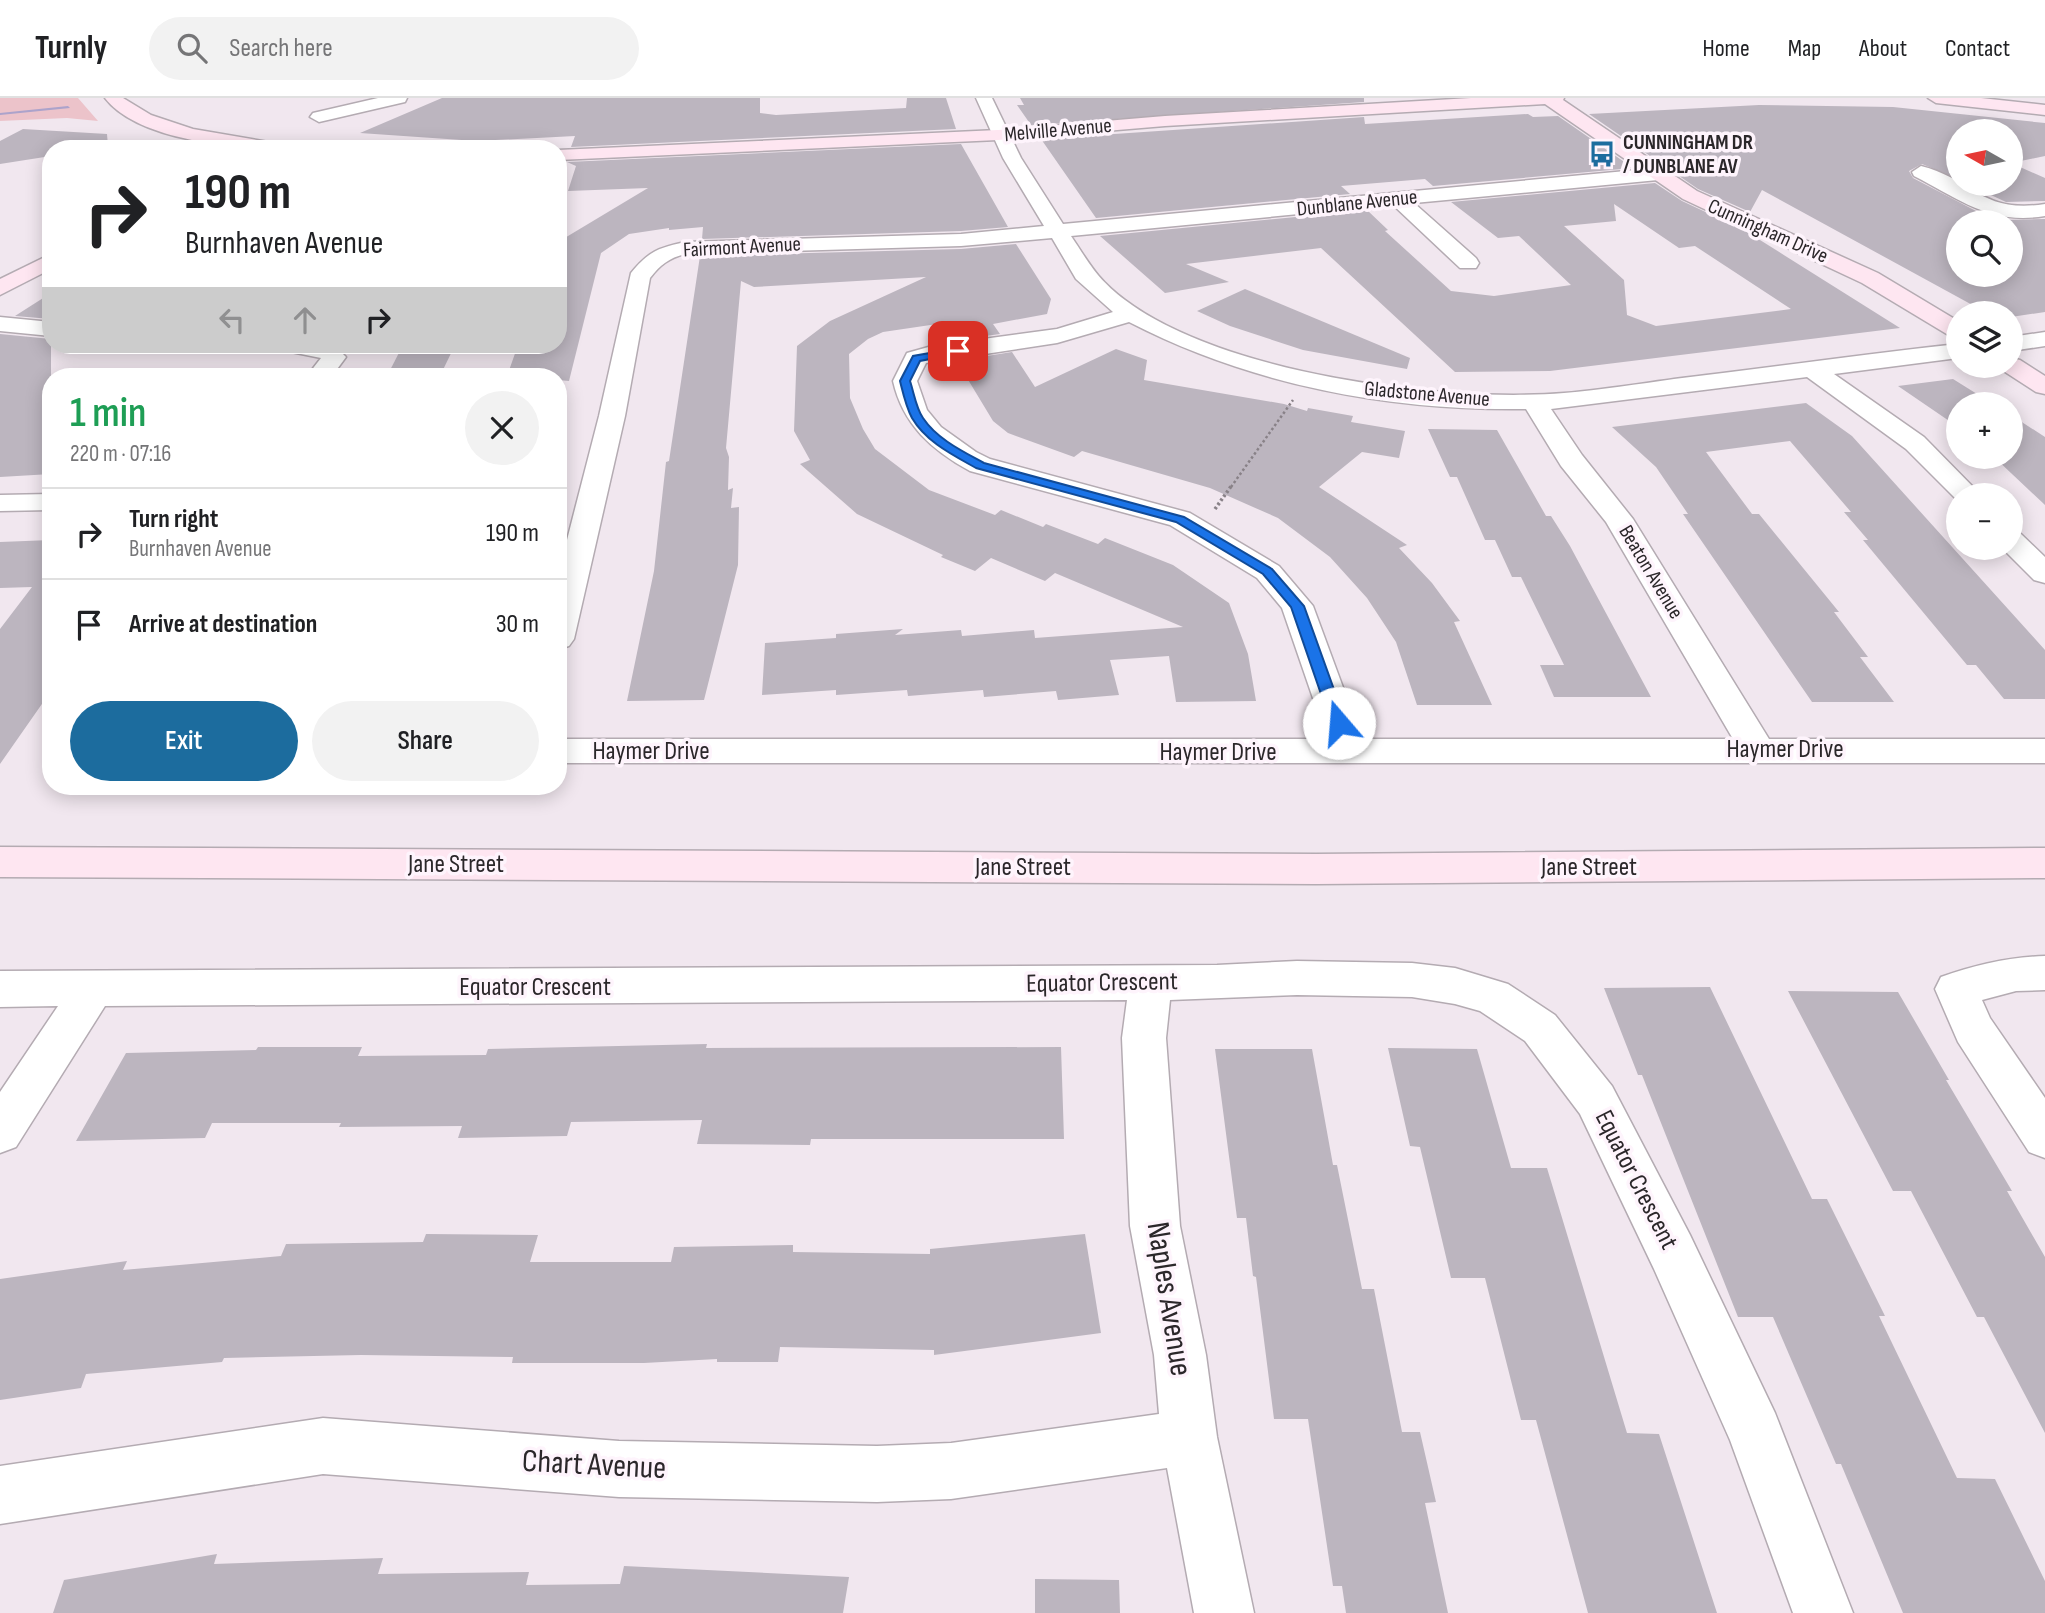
<!DOCTYPE html>
<html lang="en">
<head>
<meta charset="utf-8">
<style>
  :root { --surface:#fff; --page:#f2f2f2; --text:#202124; --muted:#757577; --line:#e0e0e0; --accent:#1c6c9e }
  body { margin:0; font-family:"Sofia Sans Condensed",sans-serif; background:var(--page); color:var(--text); height:100vh; display:flex; flex-direction:column; font-size:26px; white-space:nowrap }
  * { box-sizing:border-box; margin:0 }
  p { font-size:23px; color:var(--muted) }
  .icon { flex:none; width:38px; height:38px; fill:none; stroke:currentColor; stroke-width:2; stroke-linecap:round; stroke-linejoin:round }
  .map { position:relative; flex:1; overflow:hidden }
  .sheet { position:absolute; left:42px; top:270px; width:525px; height:427px; display:flex; flex-direction:column; background:var(--surface); border-radius:28px; box-shadow:0 4px 18px #0003 }
  .sheet>* { flex:none }
  .guide { position:absolute; left:42px; top:42px; width:525px; height:214px; border-radius:28px; box-shadow:0 4px 18px #0003; background:#fff; color:var(--text); overflow:hidden }
  .needle { width:46px; rotate:279deg }
  .controls { position:absolute; left:1946px; top:21px; display:grid; gap:14px }
  .controls a { display:grid; place-items:center; width:77px; height:77px; border-radius:50%; background:var(--surface); box-shadow:0 4px 18px #0003; font-size:35px }
  .pin { position:absolute; display:grid; place-items:center; width:60px; height:60px; color:#fff; margin:-30px; border-radius:14px; box-shadow:0 4px 10px #0006 }
  .me { position:absolute; width:77px; margin:-38px; rotate:342deg; stroke-linejoin:round; filter:drop-shadow(0 0 5px #0008) }
  .turn { display:flex; align-items:center; gap:24px; height:147px; padding:0 28px; font-size:32px }
  .turn .icon { width:91px; height:91px; stroke-width:2.5 }
  .turn b { display:block; font-size:49px; line-height:60px }
  .lanes { display:flex; align-items:center; height:66px; padding:0 28px; background:#0003; justify-content:center; gap:35px; direction:ltr }
  .lanes .off { opacity:.35 }
  .round { display:grid; place-items:center; flex:none; width:74px; height:74px; border-radius:37px; background:var(--page) }
  .head { display:flex; align-items:center; justify-content:space-between; height:119px; padding:0 28px }
  h1 { font-size:42px; font-weight:600; line-height:52px; color:#1e9e55 }
  .action { display:flex; gap:14px; margin-top:auto; padding:14px 28px }
  .action a { flex:1; height:80px; border-radius:42px; background:var(--accent); color:#fff; font-size:28px; font-weight:600; line-height:80px; text-align:center }
  .action a+a { background:var(--page); color:var(--text) }
  ul { padding:0; list-style:none }
  li { display:flex; align-items:center; gap:21px; height:91px; padding:0 28px; border-top:2px solid var(--line) }
  li div { flex:1 }
  li b { display:block; font-size:26px }
  li em { font-style:normal }
  header { display:flex; align-items:center; gap:42px; box-sizing:border-box; height:98px; padding:0 35px; background:var(--surface); border-bottom:2px solid var(--line) }
  header strong { font-size:33px }
  nav { display:flex; gap:38px; margin-inline-start:auto; font-size:24px }
  .search { width:490px; height:63px; background:var(--page); display:flex; align-items:center; gap:18px; box-sizing:border-box; padding:0 24px; border-radius:38px; color:var(--muted); font-size:26px }
  .map>svg:first-child { display:block }
</style>
</head>
<body>
<header>
<strong>Turnly</strong>
<div class="search"><svg class="icon" aria-label="search" viewBox="0 0 24 24"><circle cx="10" cy="10" r="6"/><path d="M15 15l6 6"/></svg>Search here</div>
<nav><a>Home</a><a>Map</a><a>About</a><a>Contact</a></nav>
</header>
<div class="map">
<svg width="2045" height="1515" viewBox="0 0 2045 1515">
  <rect width="100%" height="100%" fill="#f1e7ef"/>
  <!-- green -->
  <path fill="#ecc3ca" d="M0,0H78L98,23L67,20L0,23Z"/>
  <g fill="none" stroke-linecap="round" stroke-linejoin="round">
    <!-- stream -->
    <path fill="#aca3cb" fill-rule="evenodd" d="M68,8L70,10L0,17V15Z"/>
  </g>
  <!-- building -->
  <g fill="#bcb5bf" fill-rule="evenodd">
    <path d="M442,0H760V15L776,17L906,10L907,0H946L956,31L571,49L575,38L476,43L360,35Z"/>
    <path d="M1020,0H1364V4L1031,27L1017,7H1024Z"/>
    <path d="M1759,7L1893,9L2045,25V58L2011,65V33H1958V81L1922,66L1909,73L1913,80L1976,113L2007,122L2045,121V214L2011,219V215H1987L1762,92L1750,114L1698,91L1589,16ZM1958,124H2011V177H1958Z"/>
    <path d="M1528,16L1533,19L1558,18L1633,70L1433,88L1425,81L1341,88L1350,96L1096,120L1041,41L1364,19L1365,26Z"/>
    <path d="M23,31L107,36L108,48L51,51V58L0,66V43Z"/>
    <path d="M961,46L1008,129L961,133L702,141L703,129L669,132V130L629,136L601,155L569,283L558,282V278H507L518,247H558V144L648,90L568,93L576,68L567,64Z"/>
    <path d="M2011,65L2045,80V103L2006,104L1967,86H2011Z"/>
    <path d="M1655,85L1682,103L1744,132L1900,230L1550,273L1455,274L1321,150L1186,166L1229,184L1165,195L1100,138L1367,112L1388,132L1385,133L1451,193L1494,198L1571,187L1519,138L1498,140L1451,104ZM1614,106L1679,150L1695,148L1791,211L1656,228L1627,217L1624,182L1564,128L1616,123Z"/>
    <path d="M1016,146L1051,201L1047,216L993,226L1000,236L956,242L944,225L883,234L868,241L849,256L850,300L863,331L875,351L929,392L995,417L1001,412L1043,429L1046,426L1098,446L1105,440L1173,467L1229,505L1248,556L1256,603L1176,604L1169,558L1110,562L1119,597L1058,602L1056,593L984,599L983,592L908,598L907,592L836,597V592L762,597L765,545L836,540V536L903,531L895,537L961,532L962,538L1034,532L1035,540L1183,529L1055,475L1045,483L991,460L975,473L941,459L943,457L857,416L800,366L810,362L794,333L797,248L830,223L926,179L754,189L741,183L726,350L729,359L728,392L733,390L731,410L739,409L738,467L704,602L627,603L654,473L666,364L669,363L700,158L961,151Z"/>
    <path d="M1245,191L1410,260L1407,271L1303,252L1230,228L1197,213Z"/>
    <path d="M51,195V221L15,218Z"/>
    <path d="M0,236L51,241V376L0,379Z"/>
    <path d="M403,247H455L440,278H387Z"/>
    <path d="M1116,251L1147,262L1144,282L1284,306L1307,313L1308,310L1353,318L1351,324L1405,333L1399,360L1362,354L1319,389L1407,447L1399,450L1432,485L1460,523L1454,524L1492,607H1417L1396,544L1367,500L1330,459L1278,420L1210,390L1082,353L1074,359L1008,335L993,323L967,280L980,278L968,261L1012,254L1035,289Z"/>
    <path d="M1953,281L1993,306H1958V329L1898,288Z"/>
    <path d="M1806,305L1852,338L2045,552V601H2004L1976,567H1967L1863,442H1868L1844,414H1851L1790,343L1706,354L1752,416H1759L1839,514H1834L1868,559H1860L1894,604H1812L1683,416H1688L1656,369L1612,329Z"/>
    <path d="M2011,317L2045,339V407L1994,359H2011Z"/>
    <path d="M1428,331L1497,332L1546,418H1551L1570,448L1651,599H1554L1540,567H1564L1521,479H1512L1495,442H1485L1457,379H1450Z"/>
    <path d="M51,442V593L0,666V531L32,489L0,490V444Z"/>
    <path d="M1710,889L1812,1101H1827L1885,1218H1879L1957,1380L1995,1381L2045,1483V1515H1903L1841,1366H1836L1773,1219H1738L1642,977H1638L1604,890Z"/>
    <path d="M1788,893L1898,894L1949,982H1946L2012,1093H2007L2045,1159V1335L1984,1219H1977L1911,1093H1893Z"/>
    <path d="M707,946L706,950L1061,949L1064,1041H811L810,1047L697,1046L702,1022L571,1024L567,1038L458,1040L462,1028L339,1029L341,1025H212L205,1040L76,1043L126,955L256,952L258,949H362L358,958L486,957L488,951Z"/>
    <path d="M1388,950L1477,951L1511,1070H1547L1627,1335L1659,1336L1717,1515H1588L1536,1322H1521L1485,1180H1451L1420,1049L1410,1048Z"/>
    <path d="M1215,951H1312L1333,1067H1337L1362,1191H1374L1402,1334H1420L1436,1404L1425,1405L1448,1515H1346L1342,1488H1333L1308,1321H1274L1256,1179L1253,1178L1246,1120H1237Z"/>
    <path d="M426,1136L538,1137L530,1164H671L674,1149L793,1147V1154L930,1156V1151L1085,1136L1101,1235L934,1257V1252L780,1249L778,1264H717V1261L644,1265H512L513,1259L361,1257L224,1260L222,1264L86,1276L81,1290L0,1302V1181L127,1163L123,1172L281,1158L286,1146L423,1144Z"/>
    <path d="M217,1456L214,1466L383,1460L378,1476L529,1474L526,1487L620,1486L624,1468L849,1479L843,1515H53L64,1482Z"/>
    <path d="M1035,1481L1119,1482L1120,1515H1035Z"/>
  </g>
  <g fill="none" stroke-linecap="round" stroke-linejoin="round">
    <!-- street casing -->
    <g stroke="#b4abb2" stroke-width="3">
      <g id="street">
        <path d="M378,0H407L405,4L319,24L310,19L313,15Z"/>
        <path d="M976,0H992L1021,60L1063,126L1658,70L1667,76L1658,82L1414,105L1476,160L1479,165L1476,170H1460L1393,107L1071,138C1090,166 1096,180 1125,202C1223,276 1443,305 1564,295C1601,292 1638,286 1674,281C1769,270 1864,256 1958,246V260L1834,276L1924,339L1981,397H1958V403L1906,351L1807,279L1551,311L1582,357L1633,421L1769,641H2045V665H558V641H1327L1282,510L1257,480L1170,427L970,373C932,352 903,327 893,283L907,255L932,248L1057,231L1113,214L1076,181L1052,140L961,148L685,156C669,160 660,167 650,180L625,318L574,541L569,548L558,551V477L599,318L631,175C649,153 658,150 685,144L961,136L1044,128L1003,60ZM1129,224C1251,287 1389,313 1526,311L1561,368L1606,424L1733,641H1362L1313,508L1279,468L1190,415L990,361L976,354L941,329L927,312L917,283L926,265L1057,245Z"/>
        <path d="M1921,68C1973,81 1981,116 2045,106V118C1990,127 1961,102 1914,78L1912,74Z"/>
        <path d="M0,219L51,224V238L0,233Z"/>
        <path d="M2045,234V248L2011,253V239Z"/>
        <path d="M166,247H273L269,252L261,254H178L170,252Z"/>
        <path d="M277,247H334L346,259L332,278H307L321,260L281,252Z"/>
        <path d="M51,396V412L0,413V397Z"/>
        <path d="M2011,433L2021,436L2045,459V485L2034,482L2002,450H2011Z"/>
        <path d="M2045,858V892L2016,893L1982,902L1990,920L2045,1000V1060L2029,1054L1958,944L1935,891L1941,879C1975,867 2009,859 2045,858Z"/>
        <path d="M1297,863L1412,865L1455,870L1508,886L1555,917L1612,988L1690,1137L1775,1315L1853,1515H1793L1730,1342L1654,1171L1580,1016L1525,943L1480,913L1455,906L1412,899L1297,897L1170,902L1166,940L1180,1128L1206,1257L1217,1339L1254,1515H1194L1167,1370L951,1401L877,1404L619,1399L323,1376L0,1426V1368L323,1320L619,1343L877,1348L951,1345L1159,1316L1154,1257L1130,1128L1122,940L1127,902L105,908L16,1049L0,1055V994L58,908L0,909V873L1217,867Z"/>
      </g>
    </g>
    <!-- secondary casing -->
    <g stroke="#b4abb2" stroke-width="3">
      <g id="secondary">
        <path d="M105,0H123L151,17L193,31L280,46L289,51C238,51 138,43 105,0Z"/>
        <path d="M1471,0H1564L1563,2L1697,93L1878,175L1958,223V240L1950,238L1862,185L1683,101L1545,6L1165,28L998,42L558,62V52L998,32L1165,18Z"/>
        <path d="M1928,0H1981L2045,7V17L1936,5Z"/>
        <path d="M51,156V171L0,197V181Z"/>
        <path d="M2011,260L2020,262L2045,278V296L2036,294L2002,272L1999,268H2011Z"/>
        <path d="M0,749L1316,756L2045,750V780L1316,786L0,779Z"/>
      </g>
    </g>
    <!-- path-far1 -->
    <path stroke="#888187" stroke-width="2.5" stroke-dasharray="2.5 2.5" stroke-linecap="butt" d="M1231,389L1293,302"/>
    <!-- path -->
    <path stroke="#888187" stroke-width="3.5" stroke-dasharray="2.5 2.5" stroke-linecap="butt" d="M1215,411L1232,387"/>
    <!-- street -->
    <use href="#street" fill="#fff" fill-rule="evenodd"/>
    <!-- secondary -->
    <use href="#secondary" fill="#fee6f1" fill-rule="evenodd"/>
  </g>
  <!-- route -->
  <path fill="#1a73e8" stroke="#114b97" stroke-width="2" d="M958,250L963,253L961,255L920,263L910,283C914,295 916,310 923,320C937,341 962,353 984,365L1184,419L1272,471L1304,508L1346,625L1344,629H1334L1331,625L1291,509L1263,476L1176,424L976,370C953,357 926,344 912,320C906,309 903,295 900,283L913,258Z"/>
  <!-- icons -->
  <defs>
    <g id="bus-bare" transform="scale(2.1)"><path d="M-5-6H5V4H4V6H2V4H-2V6H-4V4H-5ZM-3.5-4V0h7V-4ZM-3.5 1.2v1.5H-2V1.2ZM2 1.2v1.5H3.5V1.2Z" fill="#1c6c9e" stroke="#fef4fc" stroke-width="2.5" paint-order="stroke"/></g>
  </defs>
  <g fill-rule="evenodd">
    <use href="#bus-bare" x="1602" y="56"/>
  </g>
  <g text-anchor="middle" dominant-baseline="central" stroke-width="7" stroke-linejoin="round" paint-order="stroke">
    <!-- far-street labels -->
    <g font-size="21" fill="#2b272a" stroke="#fef4fc">
      <text transform="translate(1058 32) rotate(-5)">Melville Avenue</text>
      <text transform="translate(1357 105) rotate(-6)">Dunblane Avenue</text>
      <text transform="translate(1768 133) rotate(24)">Cunningham Drive</text>
      <text transform="translate(742 149) rotate(-3)">Fairmont Avenue</text>
      <text transform="translate(1427 296) rotate(5)">Gladstone Avenue</text>
      <text transform="translate(1651 474) rotate(59)">Beaton Avenue</text>
    </g>
    <!-- far-poi labels -->
    <g font-size="21" font-weight="bold" fill="#2b272a" stroke="#fef4fc" text-anchor="start">
      <text x="1623" y="44">CUNNINGHAM DR<tspan x="1623" dy="24">/ DUNBLANE AV</tspan></text>
    </g>
    <!-- street labels -->
    <g font-size="26" fill="#2b272a" stroke="#fef4fc">
      <text x="1785" y="651">Haymer Drive</text>
      <text x="651" y="653">Haymer Drive</text>
      <text x="1218" y="654">Haymer Drive</text>
      <text x="456" y="766">Jane Street</text>
      <text x="1023" y="769">Jane Street</text>
      <text x="1589" y="769">Jane Street</text>
      <text transform="translate(1102 885) rotate(-1)">Equator Crescent</text>
      <text x="535" y="889">Equator Crescent</text>
      <text transform="translate(1636 1082) rotate(63)">Equator Crescent</text>
    </g>
    <!-- near-street labels -->
    <g font-size="32" fill="#2b272a" stroke="#fef4fc">
      <text transform="translate(1169 1201) rotate(81)">Naples Avenue</text>
      <text transform="translate(594 1367) rotate(3)">Chart Avenue</text>
    </g>
  </g>
</svg>
<div class="controls">
<a><svg class="needle" viewBox="-14 -14 28 28"><path d="M0-13l5 13h-10z" fill="#e53935"/><path d="M0 13l5-13h-10z" fill="#757577"/></svg></a>
<a><svg class="icon" aria-label="search" viewBox="0 0 24 24"><circle cx="10" cy="10" r="6"/><path d="M15 15l6 6"/></svg></a>
<a><svg class="icon" aria-label="layers" viewBox="0 0 24 24"><path d="M12 4l9 5-9 5-9-5zM3 14l9 5 9-5"/></svg></a>
<a>+</a>
<a>−</a>
</div>
<div class="pin" style="left:958px;top:253px;background:#d93025"><svg class="icon" aria-label="arrive" viewBox="0 0 24 24"><path d="M6 21V4h12l-3 4 3 4H6"/></svg></div>
<svg class="me" style="left:1339px;top:625px" viewBox="-20 -20 40 40"><circle r="19" fill="#fff"/><path d="M0-13L10 11 0 6-10 11z" fill="#1a73e8"/></svg>
<div class="guide">
<div class="turn"><svg class="icon" aria-label="right" viewBox="0 0 24 24"><path d="M7 20v-9h11M14 6l5 5-5 5"/></svg><div><b>190 m</b>Burnhaven Avenue</div></div>
<div class="lanes"><svg class="icon off" aria-label="left" viewBox="0 0 24 24"><path d="M17 20v-9H6M10 6l-5 5 5 5"/></svg><svg class="icon off" aria-label="ahead" viewBox="0 0 24 24"><path d="M12 20V5M6 11l6-6 6 6"/></svg><svg class="icon" aria-label="right" viewBox="0 0 24 24"><path d="M7 20v-9h11M14 6l5 5-5 5"/></svg></div>
</div>
<section class="sheet">
<div class="head"><div><h1>1 min</h1><p>220 m · 07:16</p></div><a class="round"><svg class="icon" aria-label="close" viewBox="0 0 24 24"><path d="M6 6l12 12M18 6L6 18"/></svg></a></div>
<ul>
<li><svg class="icon" aria-label="right" viewBox="0 0 24 24"><path d="M7 20v-9h11M14 6l5 5-5 5"/></svg><div><b>Turn right</b><p>Burnhaven Avenue</p></div><em>190 m</em></li>
<li><svg class="icon" aria-label="arrive" viewBox="0 0 24 24"><path d="M6 21V4h12l-3 4 3 4H6"/></svg><div><b>Arrive at destination</b></div><em>30 m</em></li>
</ul>
<div class="action"><a>Exit</a><a>Share</a></div>
</section>
</div>
</body>
</html>
